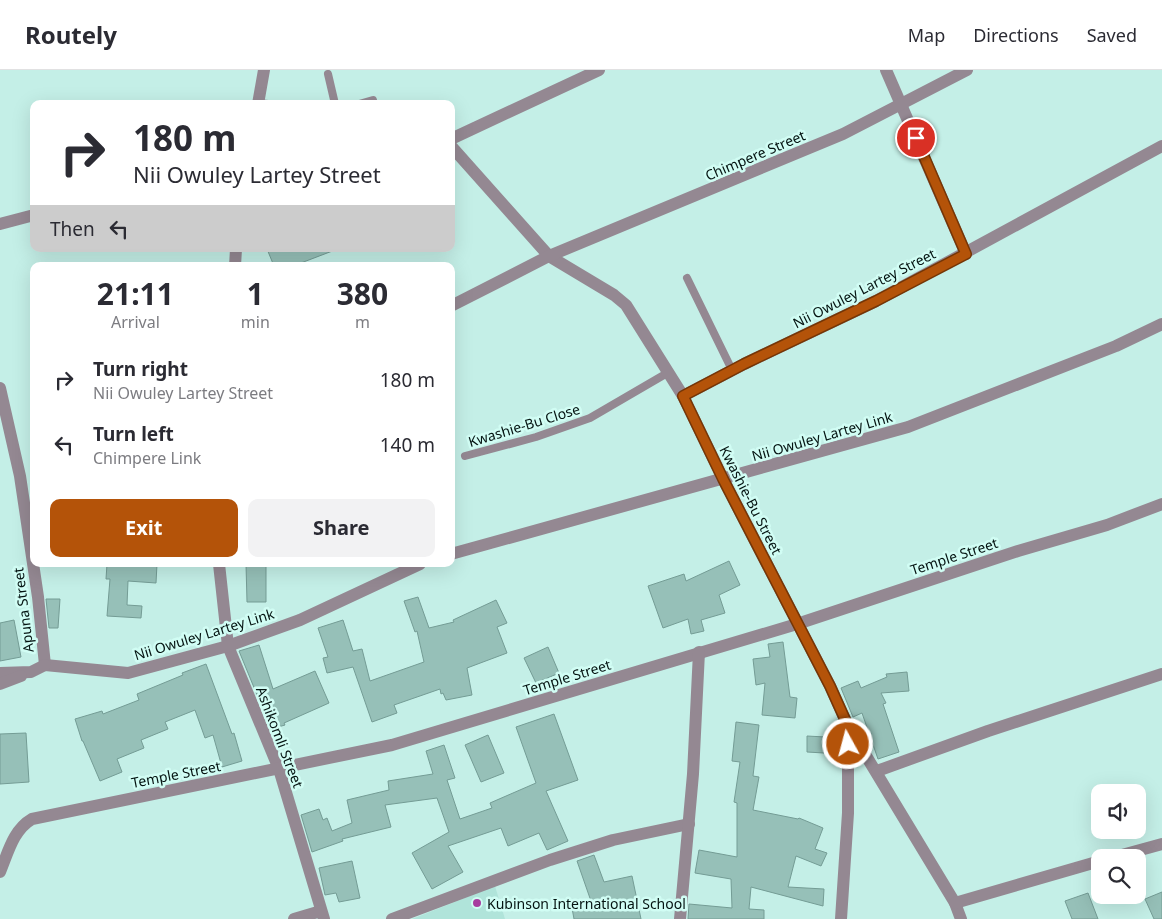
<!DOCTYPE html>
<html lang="en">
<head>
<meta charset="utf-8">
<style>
  :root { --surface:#fff; --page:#f2f2f3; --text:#2b2b33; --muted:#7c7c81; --line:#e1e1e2; --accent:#b45309 }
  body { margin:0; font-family:"Noto Sans",sans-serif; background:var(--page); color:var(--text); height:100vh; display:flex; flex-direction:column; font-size:19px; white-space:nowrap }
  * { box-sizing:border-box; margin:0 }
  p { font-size:16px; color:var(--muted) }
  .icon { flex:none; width:28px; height:28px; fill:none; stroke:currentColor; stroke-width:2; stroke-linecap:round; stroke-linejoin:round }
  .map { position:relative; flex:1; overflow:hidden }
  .sheet { position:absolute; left:30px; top:192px; width:425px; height:305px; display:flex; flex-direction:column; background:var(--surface); border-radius:10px; box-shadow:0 5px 20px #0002 }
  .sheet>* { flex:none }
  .hud { position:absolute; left:30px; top:30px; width:425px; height:152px; border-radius:10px; box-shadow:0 5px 20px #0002; background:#fff; color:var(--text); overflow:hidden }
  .tools { position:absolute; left:1091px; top:714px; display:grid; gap:10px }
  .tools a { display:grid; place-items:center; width:55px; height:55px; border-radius:10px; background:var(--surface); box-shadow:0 5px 20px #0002; font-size:25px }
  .pin { position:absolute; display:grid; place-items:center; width:42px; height:42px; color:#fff; margin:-21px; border:2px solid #fff; border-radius:50%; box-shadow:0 1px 5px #0007 }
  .me { position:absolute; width:55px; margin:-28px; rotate:353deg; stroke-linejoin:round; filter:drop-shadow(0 0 4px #0008) }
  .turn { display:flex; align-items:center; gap:18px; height:105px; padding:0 20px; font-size:22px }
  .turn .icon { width:65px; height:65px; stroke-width:2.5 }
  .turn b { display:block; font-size:35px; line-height:42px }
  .then { display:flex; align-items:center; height:48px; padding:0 20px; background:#0003; gap:10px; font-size:19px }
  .eta { display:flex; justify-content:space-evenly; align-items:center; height:85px; text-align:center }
  .eta b { font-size:30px; font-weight:700; line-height:35px }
  .button { display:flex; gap:10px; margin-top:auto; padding:10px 20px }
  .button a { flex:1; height:58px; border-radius:10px; background:var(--accent); color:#fff; font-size:20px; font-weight:700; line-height:58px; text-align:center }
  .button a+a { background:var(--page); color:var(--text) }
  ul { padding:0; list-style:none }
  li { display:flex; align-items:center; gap:15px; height:65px; padding:0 20px }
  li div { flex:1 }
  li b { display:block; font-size:19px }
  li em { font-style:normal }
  header { display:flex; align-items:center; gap:30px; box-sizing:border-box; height:70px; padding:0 25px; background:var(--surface); border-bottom:1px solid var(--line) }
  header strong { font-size:24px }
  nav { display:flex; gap:28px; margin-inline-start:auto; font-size:18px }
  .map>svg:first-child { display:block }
</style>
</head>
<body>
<header>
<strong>Routely</strong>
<nav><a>Map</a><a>Directions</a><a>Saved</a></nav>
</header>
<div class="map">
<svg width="1162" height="849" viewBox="0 0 1162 849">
  <rect width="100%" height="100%" fill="#c4efe7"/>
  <!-- built -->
  <path fill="#b0e4da" d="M495,816L505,849H412Z"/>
  <!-- building -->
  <g fill="#96c0b8" stroke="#749c95">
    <path d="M267,179H335V180L293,196H274Z"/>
    <path d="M729,491L740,515L719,525L725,543L701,550L704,561L691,564L688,549L663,558L648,516L684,504L686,511Z"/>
    <path d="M107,494H157L156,513L128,511L127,535L142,536L141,548L107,546L110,509H106Z"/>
    <path d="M246,494H266V532H247Z"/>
    <path d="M418,527L429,558L454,552L453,550L496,530L507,553L497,557L507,583L467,598L472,625L446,630L443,623L441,624L440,619L394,635L397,643L372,652L353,597L327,603L323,588L328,587L318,558L343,550L353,581L362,579L370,611L424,592L417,561L415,562L404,531Z"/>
    <path d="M46,529H60L58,558H49Z"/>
    <path d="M14,550L21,587L0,591V553Z"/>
    <path d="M783,572L790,627L797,628L795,648L762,645L765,613L756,615L753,589L770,587L768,574Z"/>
    <path d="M259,575L273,619L315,601L329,633L284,653L285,655L271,659L239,581Z"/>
    <path d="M548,577L559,603L536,613L524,588Z"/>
    <path d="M206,594L232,664L234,663L242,691L222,697L213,665L205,668L195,640L165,652L168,659L141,670L144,678L117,689L122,702L100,711L83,671H82L75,649L102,641L103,644L139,630L137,624L183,605L182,603Z"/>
    <path d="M907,602L909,621L881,623L886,633L883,634L899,682L878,689L862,643L853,647L841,618L858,611L861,618L887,607L886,604Z"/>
    <path d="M554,644L578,710L546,721L568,771L547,780L539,763L508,776L501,758L448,776L463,802L432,819L412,783L449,762L437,728L385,735L391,757L342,769L343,771L312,782L301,745L319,739L323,750L327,748L332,761L352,753L347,730L389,720L388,711L433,704L426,681L444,675L455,708L447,710L460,749L492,738L490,733L536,713L516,657Z"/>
    <path d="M736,652L759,655L753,706L759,707L753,740L798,749L799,748L823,758L815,779L827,783L821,796L796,786L788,817L824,819L823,836L751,817L749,839L764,840V849H688L689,834L732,838L731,809L695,803L699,780L737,787V733L734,732L740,692L732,691Z"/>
    <path d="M26,663L29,712L0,714V664Z"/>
    <path d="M488,665L504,703L481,712L465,675Z"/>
    <path d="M807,666L825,667L824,683L807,682Z"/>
    <path d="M594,785L604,812L632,806L641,849H574L572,838L592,834L577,791Z"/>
    <path d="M352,791L360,828L339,832L336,823L325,825L319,798Z"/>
    <path d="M1162,822V849H1154L1145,829Z"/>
    <path d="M1088,823L1098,849H1072L1065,831Z"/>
  </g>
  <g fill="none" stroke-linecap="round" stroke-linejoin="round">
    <!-- lane -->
    <g stroke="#948892" stroke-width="8">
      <path d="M328,4L335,34"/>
      <path d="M258,33L268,34"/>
      <path d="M359,34L373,30"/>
      <path d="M687,208L732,300"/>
      <path d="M465,386L536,367L590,348L669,302"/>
    </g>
    <!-- street -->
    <g stroke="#948892" stroke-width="12">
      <path d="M886,0L966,184"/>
      <path d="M258,34L264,0"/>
      <path d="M451,69L599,0"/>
      <path d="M451,76L549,186L614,225L626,235L683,326L723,409L830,616L848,656L955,833L961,849"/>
      <path d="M0,154L34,145"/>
      <path d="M235,196L236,179"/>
      <path d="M451,236L549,186L843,64L967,0"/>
      <path d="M0,318L20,406L38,527L45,595"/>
      <path d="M683,326L744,294L876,231L1162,76"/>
      <path d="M451,484L908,357L1116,276L1162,254"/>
      <path d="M219,494L228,576L279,699L324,849"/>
      <path d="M45,595L128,603L228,576L300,550L420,494"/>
      <path d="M0,603L31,602L45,595"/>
      <path d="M0,614L21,606"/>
      <path d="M877,701L988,661L1162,604"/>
      <path d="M1111,788L1162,774"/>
      <path d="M0,802C8,783 13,760 32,749L392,675L797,554L1018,481L1107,455L1162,434"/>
      <path d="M955,833L1100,791"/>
      <path d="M294,849L321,841"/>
      <path d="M392,849L550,790L613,770L689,754"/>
      <path d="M680,849L693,704L699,582"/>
      <path d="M841,849L848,743V656"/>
    </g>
  </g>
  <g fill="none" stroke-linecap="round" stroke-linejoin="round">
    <!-- route casing -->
    <g stroke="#753606" stroke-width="12">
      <path id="route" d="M848,674V656L830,616L723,409L683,326L744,294L876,231L966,184L916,68"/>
    </g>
    <!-- route -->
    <use href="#route" stroke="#b45309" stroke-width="9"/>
  </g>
  <!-- markers -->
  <circle fill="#a73d9f" stroke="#d1fdf4" stroke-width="2" cx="477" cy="833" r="5"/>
  <g text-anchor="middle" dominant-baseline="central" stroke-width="5" stroke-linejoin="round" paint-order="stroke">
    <!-- street labels -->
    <g font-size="14" fill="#041311" stroke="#d1fdf4">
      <text transform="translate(755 85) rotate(-23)">Chimpere Street</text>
      <text transform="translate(864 218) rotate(-27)">Nii Owuley Lartey Street</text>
      <text transform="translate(524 355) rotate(-17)">Kwashie-Bu Close</text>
      <text transform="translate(822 366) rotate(-16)">Nii Owuley Lartey Link</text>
      <text transform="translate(751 430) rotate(63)">Kwashie-Bu Street</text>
      <text transform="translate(954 486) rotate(-18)">Temple Street</text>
      <text transform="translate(23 540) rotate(-97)">Apuna Street</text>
      <text transform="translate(204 564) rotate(-17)">Nii Owuley Lartey Link</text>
      <text transform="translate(567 607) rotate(-17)">Temple Street</text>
      <text transform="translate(280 667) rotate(69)">Ashikomli Street</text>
      <text transform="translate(176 704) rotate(-11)">Temple Street</text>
    </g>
    <!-- poi labels -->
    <g font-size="14" fill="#041311" stroke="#d1fdf4" text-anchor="start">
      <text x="487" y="833">Kubinson International School</text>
    </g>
  </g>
</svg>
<div class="tools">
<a><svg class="icon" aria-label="sound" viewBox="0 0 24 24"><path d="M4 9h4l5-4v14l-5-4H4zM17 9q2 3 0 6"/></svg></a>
<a><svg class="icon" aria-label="search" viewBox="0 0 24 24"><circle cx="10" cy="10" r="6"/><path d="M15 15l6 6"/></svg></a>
</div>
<div class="pin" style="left:916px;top:68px;background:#d93025"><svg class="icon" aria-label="arrive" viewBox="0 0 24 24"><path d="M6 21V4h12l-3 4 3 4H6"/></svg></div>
<svg class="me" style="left:848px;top:674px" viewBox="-20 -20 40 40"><circle r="17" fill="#b45309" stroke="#fff" stroke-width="3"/><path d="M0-11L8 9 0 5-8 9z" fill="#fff"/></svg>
<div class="hud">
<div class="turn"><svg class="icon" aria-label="right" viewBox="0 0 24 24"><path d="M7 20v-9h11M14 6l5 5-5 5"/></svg><div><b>180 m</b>Nii Owuley Lartey Street</div></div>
<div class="then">Then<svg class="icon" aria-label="left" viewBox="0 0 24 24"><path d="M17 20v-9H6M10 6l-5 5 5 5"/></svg></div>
</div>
<section class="sheet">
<div class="eta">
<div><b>21:11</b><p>Arrival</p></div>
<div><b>1</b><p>min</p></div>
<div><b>380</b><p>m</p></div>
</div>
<ul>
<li><svg class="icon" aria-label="right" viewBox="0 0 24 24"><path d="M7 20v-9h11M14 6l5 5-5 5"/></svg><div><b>Turn right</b><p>Nii Owuley Lartey Street</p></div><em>180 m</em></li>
<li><svg class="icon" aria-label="left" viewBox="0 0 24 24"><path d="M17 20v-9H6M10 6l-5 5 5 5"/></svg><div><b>Turn left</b><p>Chimpere Link</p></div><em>140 m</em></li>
</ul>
<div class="button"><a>Exit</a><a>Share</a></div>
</section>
</div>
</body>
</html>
